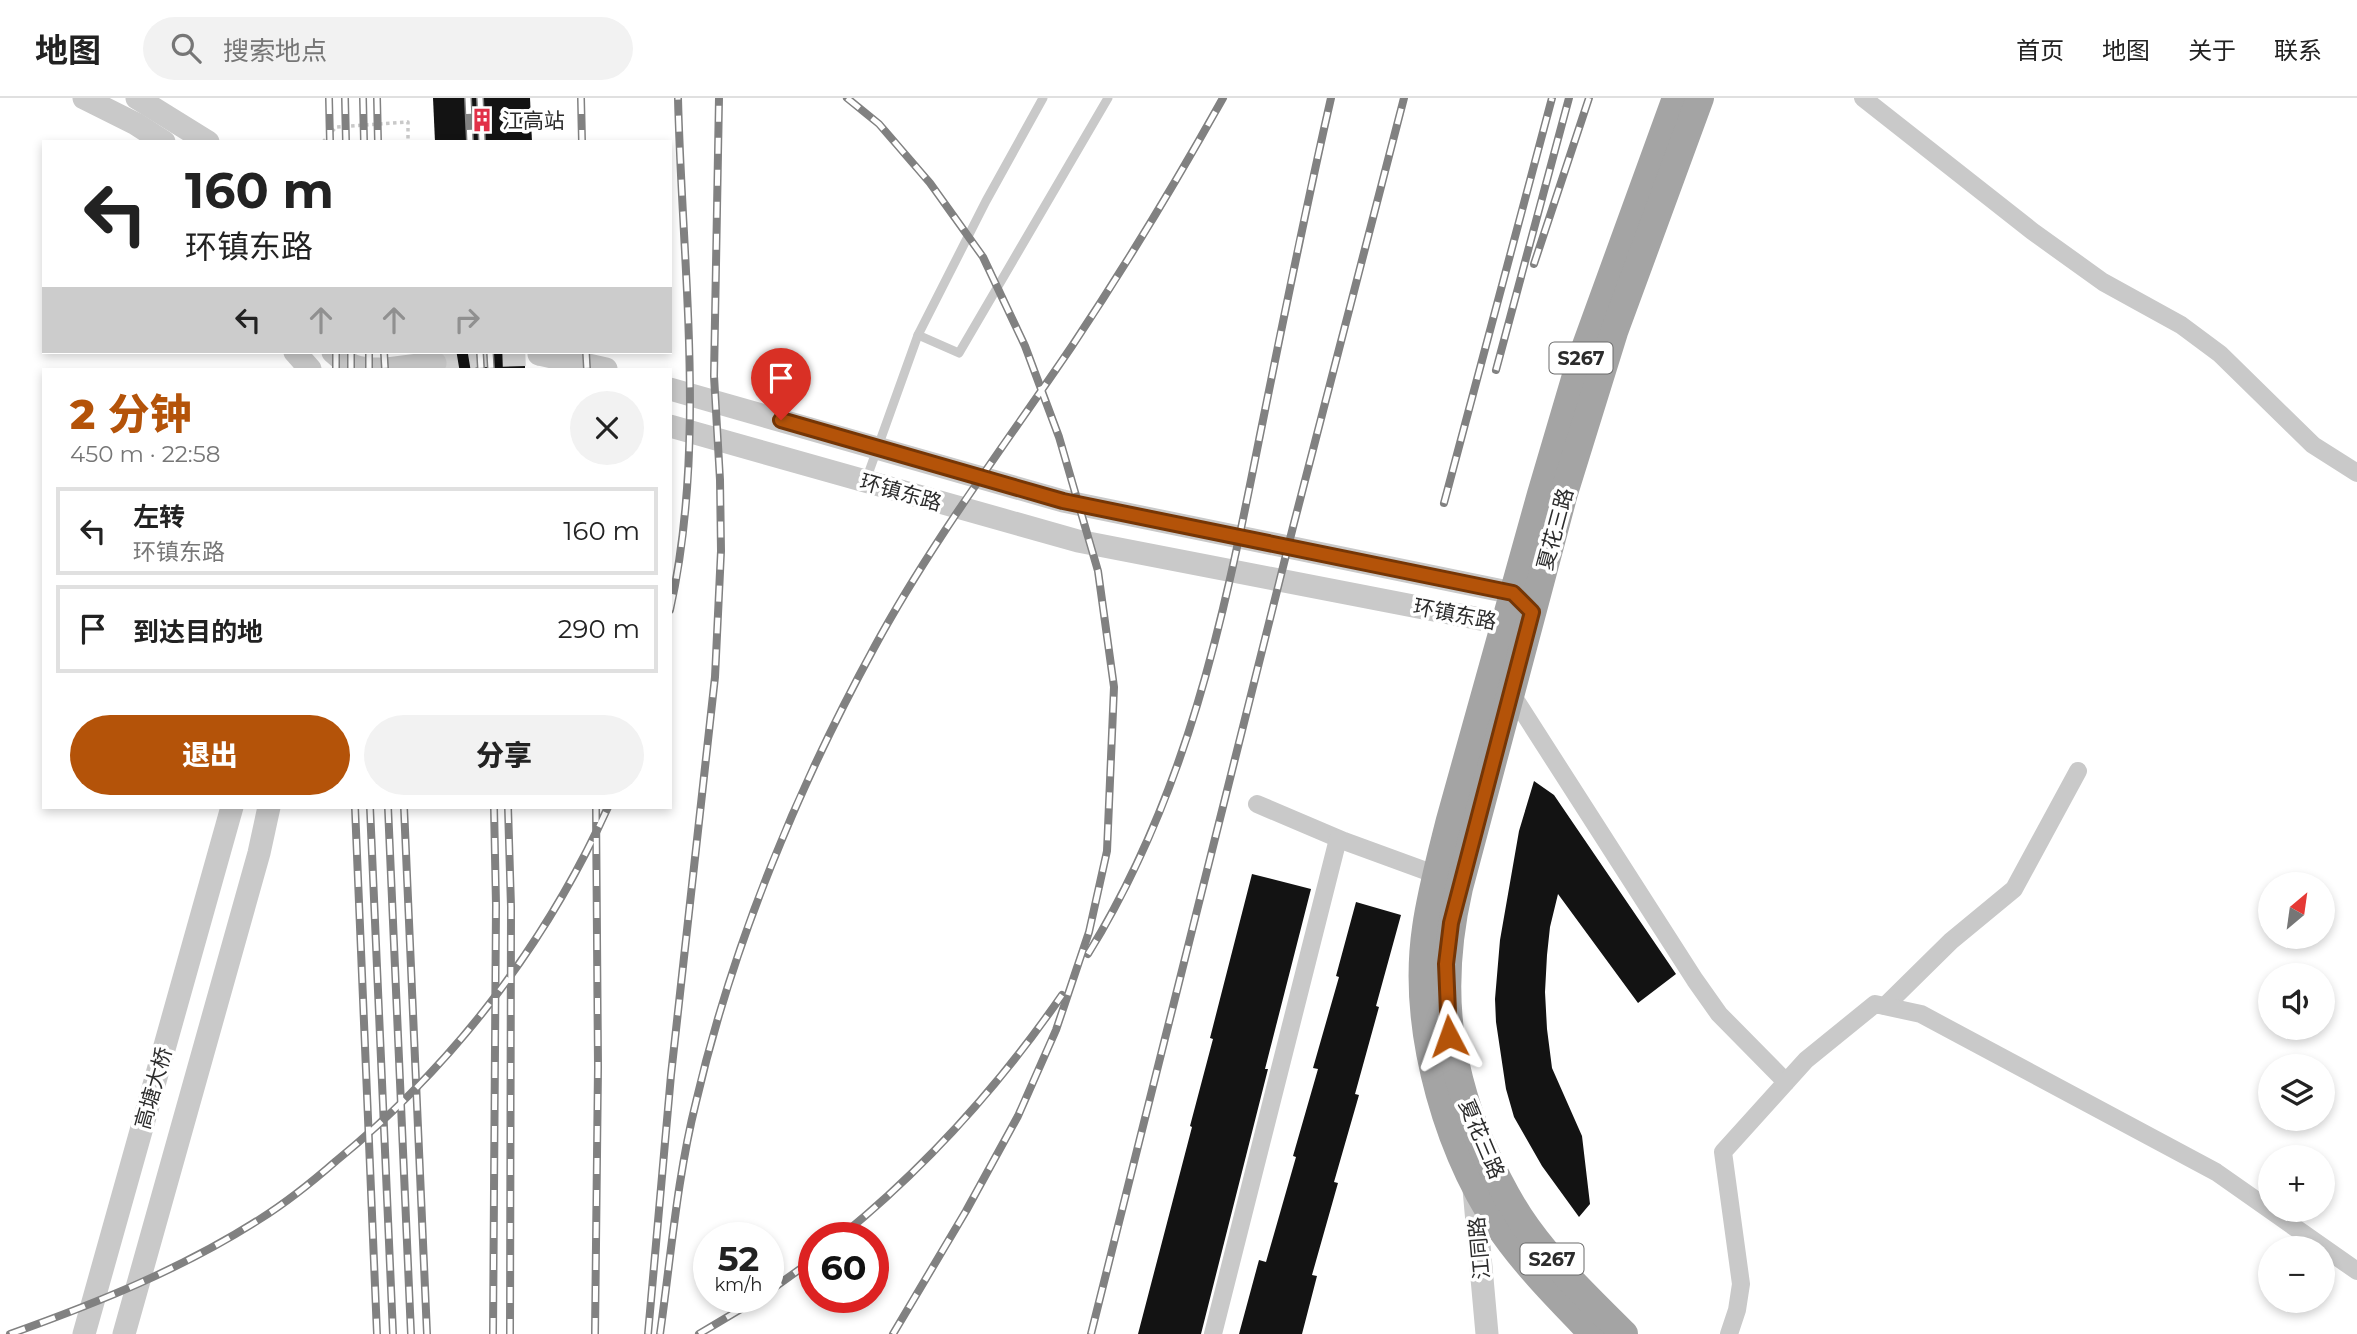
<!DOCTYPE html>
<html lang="zh">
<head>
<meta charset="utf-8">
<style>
  :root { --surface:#fff; --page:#f2f2f2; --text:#222; --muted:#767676; --line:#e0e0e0; --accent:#b45309 }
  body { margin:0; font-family:Montserrat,"Noto Sans SC",sans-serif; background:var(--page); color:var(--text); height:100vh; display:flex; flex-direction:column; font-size:26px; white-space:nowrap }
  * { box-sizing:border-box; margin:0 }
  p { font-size:23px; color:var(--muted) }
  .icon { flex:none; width:38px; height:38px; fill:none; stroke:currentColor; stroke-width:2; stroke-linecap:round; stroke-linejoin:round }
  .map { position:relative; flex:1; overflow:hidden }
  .panel { position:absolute; left:42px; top:270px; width:630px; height:441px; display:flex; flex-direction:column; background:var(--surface); border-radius:0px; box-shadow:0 4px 10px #0003 }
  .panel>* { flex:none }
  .guide { position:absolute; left:42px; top:42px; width:630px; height:214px; border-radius:0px; box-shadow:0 4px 10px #0003; background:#fff; color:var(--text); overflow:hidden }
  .needle { width:46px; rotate:29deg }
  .controls { position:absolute; left:2258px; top:774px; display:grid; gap:14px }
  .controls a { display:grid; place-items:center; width:77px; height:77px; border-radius:50%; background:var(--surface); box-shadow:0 4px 10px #0003; font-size:35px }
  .speed { position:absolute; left:693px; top:1124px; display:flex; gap:14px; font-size:35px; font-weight:700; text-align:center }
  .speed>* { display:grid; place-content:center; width:91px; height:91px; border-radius:50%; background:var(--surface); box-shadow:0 4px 10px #0003; line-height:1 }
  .speed small { font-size:18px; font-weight:400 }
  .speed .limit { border:10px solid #d22; background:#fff; color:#111 }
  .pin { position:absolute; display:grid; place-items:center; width:60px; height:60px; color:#fff; margin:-72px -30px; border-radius:50% 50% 50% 0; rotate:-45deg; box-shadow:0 0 7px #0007 }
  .pin .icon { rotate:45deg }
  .me { position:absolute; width:77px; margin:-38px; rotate:356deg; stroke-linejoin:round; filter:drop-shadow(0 0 5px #0008) }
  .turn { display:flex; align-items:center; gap:24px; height:147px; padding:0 28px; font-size:32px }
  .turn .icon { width:91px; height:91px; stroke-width:2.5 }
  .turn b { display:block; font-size:49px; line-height:60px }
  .lanes { display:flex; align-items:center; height:66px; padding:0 28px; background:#0003; justify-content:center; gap:35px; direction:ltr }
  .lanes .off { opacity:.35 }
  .round { display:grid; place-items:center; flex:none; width:74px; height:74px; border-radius:37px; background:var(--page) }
  .headline { display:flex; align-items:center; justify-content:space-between; height:119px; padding:0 28px }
  h1 { font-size:42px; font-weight:800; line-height:52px; color:var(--accent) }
  .button { display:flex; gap:14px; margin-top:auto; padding:14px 28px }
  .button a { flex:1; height:80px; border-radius:42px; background:var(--accent); color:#fff; font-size:28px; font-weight:800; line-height:80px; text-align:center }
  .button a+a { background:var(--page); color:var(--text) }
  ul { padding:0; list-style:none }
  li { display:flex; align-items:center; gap:21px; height:88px; margin:0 14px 10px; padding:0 14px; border:4px solid var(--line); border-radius:0px }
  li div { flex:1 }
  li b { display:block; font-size:26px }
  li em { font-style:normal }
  header { display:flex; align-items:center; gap:42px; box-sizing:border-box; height:98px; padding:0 35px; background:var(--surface); border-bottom:2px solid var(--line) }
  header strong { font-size:33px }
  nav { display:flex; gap:38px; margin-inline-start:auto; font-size:24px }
  .search { width:490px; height:63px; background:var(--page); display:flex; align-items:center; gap:18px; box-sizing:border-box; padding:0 24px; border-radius:38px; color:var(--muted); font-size:26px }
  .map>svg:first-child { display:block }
</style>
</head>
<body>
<header>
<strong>地图</strong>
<div class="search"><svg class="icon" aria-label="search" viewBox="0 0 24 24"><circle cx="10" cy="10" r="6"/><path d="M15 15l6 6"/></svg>搜索地点</div>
<nav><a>首页</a><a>地图</a><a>关于</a><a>联系</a></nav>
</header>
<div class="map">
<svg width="2357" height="1236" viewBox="0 0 2357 1236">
  <rect width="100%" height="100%" fill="#fff"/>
  <!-- building -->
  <g fill="#131313">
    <path d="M433,0H530L532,44H435Z"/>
    <path d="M444,254H525V271H447L449,263Z"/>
    <path d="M1534,683L1554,697L1676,876L1638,905L1558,796L1550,829L1547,857L1545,894L1547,931L1552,970L1582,1038L1590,1106L1579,1119L1542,1068L1514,1019L1506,991L1496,924L1495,901L1500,842L1519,733Z"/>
    <path d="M1252,776L1311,791L1265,971H1268L1201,1236H1138L1192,1029L1190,1028L1213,941L1210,940Z"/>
    <path d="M1356,804L1401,817L1376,908L1379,909L1355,996L1359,997L1334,1084L1338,1085L1312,1177L1317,1178L1302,1236H1239L1259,1162L1266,1164L1296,1059L1293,1058L1318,971L1313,970L1339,879L1336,878Z"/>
  </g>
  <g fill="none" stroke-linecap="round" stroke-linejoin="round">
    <!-- tertiary-tunnel -->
    <path stroke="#d5d5d5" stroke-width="23" stroke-dasharray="23 11" stroke-linecap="butt" d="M435,265L477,258L539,256"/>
    <!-- path -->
    <path stroke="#c9c9c9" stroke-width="3.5" stroke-dasharray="3.5 3.5" stroke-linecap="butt" d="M323,44L336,29L408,24V44"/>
    <!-- service -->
    <g stroke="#c9c9c9" stroke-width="9">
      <path d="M918,237L959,255L1108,0"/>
      <path d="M866,382L918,237L986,103L1043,0"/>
    </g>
    <!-- minor -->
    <g stroke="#c9c9c9" stroke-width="18">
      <path d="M1863,0L2032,133L2103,184L2181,227L2220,256L2313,347L2357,375"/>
      <path d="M1511,595L1695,882L1719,916L1786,984"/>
      <path d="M1257,706L1344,743L1437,777"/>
      <path d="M1885,908L1951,843L2014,791L2078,673"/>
      <path d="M1213,1236L1338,741"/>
      <path d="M1729,1236L1737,1212L1741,1186L1723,1054L1806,962L1875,906L1921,916L2216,1074L2357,1173"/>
    </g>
    <!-- tertiary -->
    <g stroke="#c9c9c9" stroke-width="23">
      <path d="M84,0L136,26L164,44"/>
      <path d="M137,0L208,44"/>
      <path d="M295,254L310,271"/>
      <path d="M333,254C348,268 358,271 379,271"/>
      <path d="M539,256L606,271"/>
      <path d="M387,271L435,265"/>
      <path d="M670,291L1063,403L1513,495L1532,514L1506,526L1078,443L670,328"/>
      <path d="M1474,1091L1487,1236"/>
      <path d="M84,1236L232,709"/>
      <path d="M124,1236L259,755L269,709"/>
    </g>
    <!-- primary -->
    <g stroke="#a4a4a4" stroke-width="28">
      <path d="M1593,1236C1565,1207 1536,1178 1511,1145C1449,1065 1411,932 1426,830C1431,794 1441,758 1450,722L1541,396L1580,264L1676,0"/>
      <path d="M1624,1236C1590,1202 1555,1169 1527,1130C1508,1104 1494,1075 1481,1046C1445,959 1438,882 1459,790L1564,395L1614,234L1700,0"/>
    </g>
    <!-- rail casing -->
    <g stroke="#818181" stroke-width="8">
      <g id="rail">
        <path d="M329,0L330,44"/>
        <path d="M345,0L346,44"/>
        <path d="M363,0L364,44"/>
        <path d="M377,0L378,44"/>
        <path d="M468,0L470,44"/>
        <path d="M480,0L482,44"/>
        <path d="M581,0L582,44"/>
        <path d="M847,0L879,26L930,85L983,159L1025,248L1059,339L1098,473L1114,589L1107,753L1089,834L1056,932L1018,1018L966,1113L893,1236"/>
        <path d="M1534,166L1589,0"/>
        <path d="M336,254V271"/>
        <path d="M351,254V271"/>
        <path d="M369,254V271"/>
        <path d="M384,254L385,271"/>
        <path d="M480,254L481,271"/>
        <path d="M490,254L491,271"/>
        <path d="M586,254L587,271"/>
        <path d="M1496,272L1569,0"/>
        <path d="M1444,405L1552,0"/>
        <path d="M670,512C707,345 682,170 678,0"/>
        <path d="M355,709L377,1236"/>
        <path d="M370,709L393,1236"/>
        <path d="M388,709L411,1236"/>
        <path d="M404,709L427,1236"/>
        <path d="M508,709L511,809L510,1236"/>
        <path d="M1088,856C1187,695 1223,524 1259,342C1282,228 1305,113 1331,0"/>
        <path d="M840,1139C926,1069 999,988 1062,897"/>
        <path d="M768,1194L814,1161"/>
        <path d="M10,1236C97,1205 182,1171 260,1121C287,1104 312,1084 336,1063C453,968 546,846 608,709"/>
        <path d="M493,1236L496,807L494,709"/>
        <path d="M595,1236L598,969L596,709"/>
        <path d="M648,1236L671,977L715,579L721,453L720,382L714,278L719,0"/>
        <path d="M660,1236C671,1158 677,1080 696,1004C732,848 798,689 875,548C932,443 1005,347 1072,248C1126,167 1176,84 1223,0"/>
        <path d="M699,1236L761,1199"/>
        <path d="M1091,1236L1293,429L1404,0"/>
      </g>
    </g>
    <!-- rail -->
    <use href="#rail" stroke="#fff" stroke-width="5" stroke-dasharray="16" stroke-linecap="butt"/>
  </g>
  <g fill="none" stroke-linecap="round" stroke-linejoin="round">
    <!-- route casing -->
    <g stroke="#753606" stroke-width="18">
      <path id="route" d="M781,322L1063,403L1513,495L1532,514L1451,825L1446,866L1449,938"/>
    </g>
    <!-- route -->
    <use href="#route" stroke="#b45309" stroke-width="12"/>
  </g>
  <!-- icons -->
  <defs>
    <g id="building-bare" transform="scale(1.89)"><path d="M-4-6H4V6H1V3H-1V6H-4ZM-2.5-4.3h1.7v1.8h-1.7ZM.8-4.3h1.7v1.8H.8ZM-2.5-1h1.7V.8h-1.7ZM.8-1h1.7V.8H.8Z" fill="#e13148" stroke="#fff" stroke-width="2.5" paint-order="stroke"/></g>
  </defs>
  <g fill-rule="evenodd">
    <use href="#building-bare" x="482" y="22"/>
  </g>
  <g text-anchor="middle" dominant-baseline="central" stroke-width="7" stroke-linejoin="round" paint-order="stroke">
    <!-- shield labels -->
    <g fill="#fff" stroke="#6b6b6b" stroke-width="2">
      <rect x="1549.5" y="244.5" width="63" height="31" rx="5"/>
      <rect x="1520.5" y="1145.5" width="63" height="31" rx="5"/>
    </g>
    <g font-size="19" font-weight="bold" fill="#2c2c2c">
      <text x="1581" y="260">S267</text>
      <text x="1552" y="1161">S267</text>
    </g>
    <!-- poi labels -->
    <g font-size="21" fill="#2c2c2c" stroke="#fff" text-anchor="start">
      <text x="502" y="22">江高站</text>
    </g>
    <!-- street labels -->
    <g font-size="21" fill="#2c2c2c" stroke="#fff">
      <text transform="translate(901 394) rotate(16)">环镇东路</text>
      <text transform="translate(1555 431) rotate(-75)">夏花三路</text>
      <text transform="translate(1455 516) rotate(11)">环镇东路</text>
      <text transform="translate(153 990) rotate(-74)">高塘大桥</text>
      <text transform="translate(1482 1041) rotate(67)">夏花三路</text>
      <text transform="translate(1479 1150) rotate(-95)">江同路</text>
    </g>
  </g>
</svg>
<div class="controls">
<a><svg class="needle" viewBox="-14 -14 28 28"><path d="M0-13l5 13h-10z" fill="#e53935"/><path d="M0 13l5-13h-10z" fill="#767676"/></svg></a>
<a><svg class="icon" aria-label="sound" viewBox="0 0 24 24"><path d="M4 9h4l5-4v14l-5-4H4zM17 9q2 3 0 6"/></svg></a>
<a><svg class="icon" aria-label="layers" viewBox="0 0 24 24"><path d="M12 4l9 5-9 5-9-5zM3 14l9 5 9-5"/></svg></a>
<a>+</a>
<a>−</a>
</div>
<div class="speed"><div>52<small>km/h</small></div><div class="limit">60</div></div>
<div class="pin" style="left:781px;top:322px;background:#d93025"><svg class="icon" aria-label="arrive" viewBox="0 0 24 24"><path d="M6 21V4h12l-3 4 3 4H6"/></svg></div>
<svg class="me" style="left:1449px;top:938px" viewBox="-20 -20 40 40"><path d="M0-17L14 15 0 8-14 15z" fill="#b45309" stroke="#fff" stroke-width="4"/></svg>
<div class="guide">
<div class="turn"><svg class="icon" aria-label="left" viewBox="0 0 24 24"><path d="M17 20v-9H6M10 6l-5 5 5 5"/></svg><div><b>160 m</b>环镇东路</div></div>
<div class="lanes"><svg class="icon" aria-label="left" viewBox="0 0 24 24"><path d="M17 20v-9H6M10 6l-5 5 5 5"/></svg><svg class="icon off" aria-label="ahead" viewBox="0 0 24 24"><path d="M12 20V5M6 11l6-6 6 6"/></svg><svg class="icon off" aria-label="ahead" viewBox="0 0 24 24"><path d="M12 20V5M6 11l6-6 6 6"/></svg><svg class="icon off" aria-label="right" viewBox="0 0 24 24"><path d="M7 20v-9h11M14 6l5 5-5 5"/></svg></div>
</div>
<section class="panel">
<div class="headline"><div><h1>2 分钟</h1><p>450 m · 22:58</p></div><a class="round"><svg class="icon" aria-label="close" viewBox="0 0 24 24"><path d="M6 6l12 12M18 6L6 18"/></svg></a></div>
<ul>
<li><svg class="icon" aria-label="left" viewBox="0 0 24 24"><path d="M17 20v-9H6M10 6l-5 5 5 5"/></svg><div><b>左转</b><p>环镇东路</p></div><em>160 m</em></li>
<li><svg class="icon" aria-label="arrive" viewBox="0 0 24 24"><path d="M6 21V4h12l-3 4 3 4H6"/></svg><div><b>到达目的地</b></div><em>290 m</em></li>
</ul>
<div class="button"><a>退出</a><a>分享</a></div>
</section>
</div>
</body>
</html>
